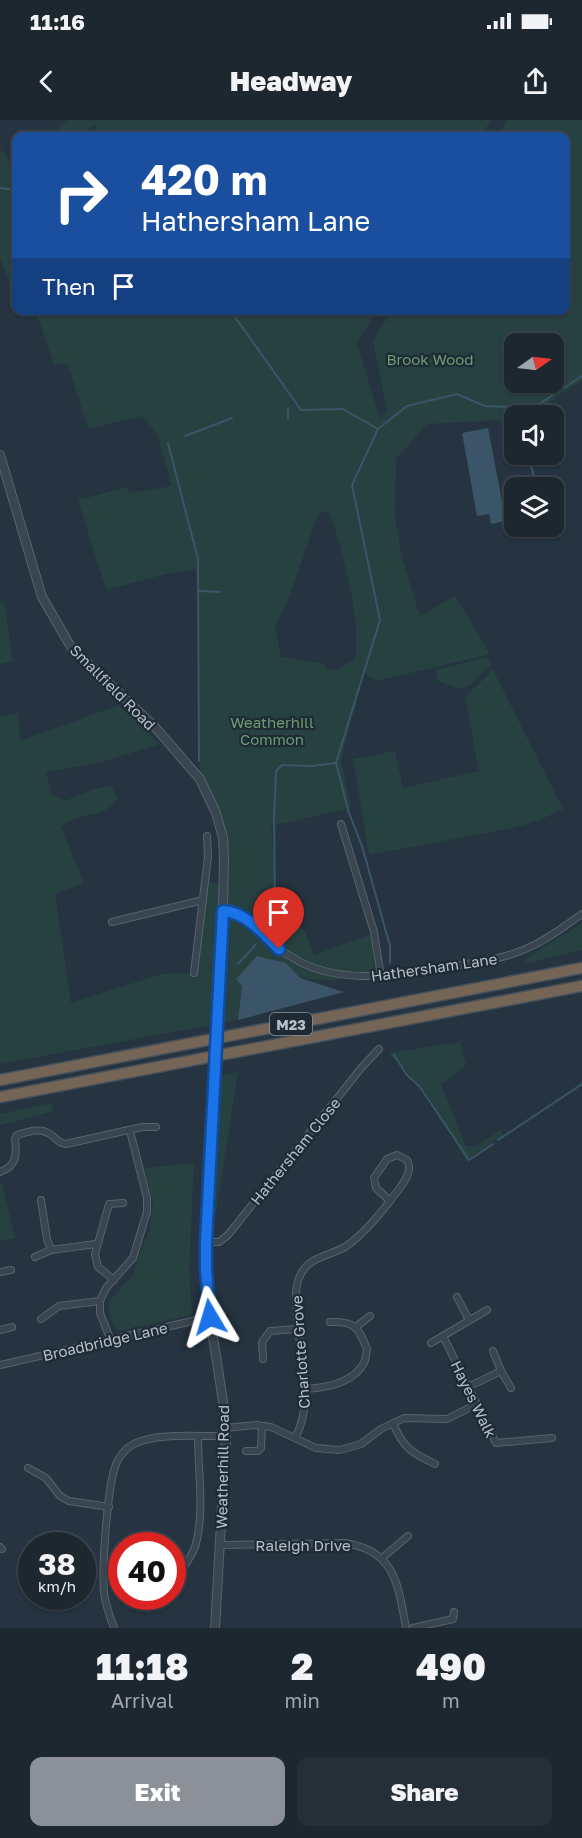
<!DOCTYPE html>
<html lang="en">
<head>
<meta charset="utf-8">
<style>
  :root { --surface:#1c2730; --page:#252f38; --text:#f1f3f6; --muted:#a0a5ab; --line:#3a444c; --accent:#8c9099 }
  body { margin:0; font-family:"Golos Text",sans-serif; background:var(--page); color:var(--text); height:100vh; display:flex; flex-direction:column; font-size:22px; white-space:nowrap }
  * { box-sizing:border-box; margin:0 }
  p { font-size:20px; color:var(--muted) }
  .icon { flex:none; width:33px; height:33px; fill:none; stroke:currentColor; stroke-width:2; stroke-linecap:round; stroke-linejoin:round }
  .map { position:relative; height:1508px; overflow:hidden }
  .details { display:flex; flex-direction:column; background:var(--surface); flex:1 }
  .details>* { flex:none }
  .hud { position:absolute; left:12px; top:12px; width:558px; height:183px; border-radius:12px; box-shadow:0 2px 4px #0004,0 0 0 2px var(--line); background:#1a4fa0; color:#fff; overflow:hidden }
  .needle { width:39px; rotate:76deg }
  .fabs { position:absolute; left:504px; top:213px; display:grid; gap:12px }
  .fabs a { display:grid; place-items:center; width:60px; height:60px; border-radius:12px; background:var(--surface); box-shadow:0 2px 4px #0004,0 0 0 2px var(--line); font-size:30px }
  .speed { position:absolute; left:18px; top:1412px; display:flex; gap:12px; font-size:30px; font-weight:700; text-align:center }
  .speed>* { display:grid; place-content:center; width:78px; height:78px; border-radius:50%; background:var(--surface); box-shadow:0 2px 4px #0004,0 0 0 2px var(--line); line-height:1 }
  .speed small { font-size:15px; font-weight:400 }
  .speed .limit { border:9px solid #d22; background:#fff; color:#111 }
  .pin { position:absolute; display:grid; place-items:center; width:51px; height:51px; color:#fff; margin:-62px -26px; border-radius:50% 50% 50% 0; rotate:-45deg; box-shadow:0 0 6px #0007 }
  .pin .icon { rotate:45deg }
  .me { position:absolute; width:66px; margin:-33px; rotate:353deg; stroke-linejoin:round; filter:drop-shadow(0 0 4px #0008) }
  .turn { display:flex; align-items:center; gap:21px; height:126px; padding:0 30px; font-size:27px }
  .turn .icon { width:78px; height:78px; stroke-width:2.5 }
  .turn b { display:block; font-size:42px; line-height:51px }
  .then { display:flex; align-items:center; height:57px; padding:0 30px; background:#0003; gap:12px; font-size:22px }
  .eta { display:flex; justify-content:space-evenly; align-items:center; height:102px; text-align:center }
  .eta b { font-size:36px; font-weight:800; line-height:42px }
  .primary-button { display:flex; gap:12px; margin-top:auto; padding:12px 30px }
  .primary-button a { flex:1; height:69px; border-radius:12px; background:var(--accent); color:#fff; font-size:24px; font-weight:800; line-height:69px; text-align:center }
  .primary-button a+a { background:var(--page); color:var(--text) }
  .status { display:flex; justify-content:space-between; align-items:center; height:42px; padding:0 30px; background:var(--surface); direction:ltr }
  .status svg { height:16px; fill:currentColor }
  header { display:flex; justify-content:space-between; align-items:center; height:78px; padding:0 30px; background:var(--surface); font-size:27px; font-weight:800 }
  .map>svg:first-child { display:block }
</style>
</head>
<body>
<div class="status"><b>11:16</b><svg viewBox="0 0 49 12"><path d="M0 12V9h3v3zM5 12V6h3v6zM10 12V3h3v9zM15 12V0h3v12zM26 1h20v11H26zM47 4h2v5h-2z"/></svg></div>
<header><svg class="icon" aria-label="back" viewBox="0 0 24 24"><path d="M15 5l-7 7 7 7"/></svg>Headway<svg class="icon" aria-label="share" viewBox="0 0 24 24"><path d="M12 15V3M7 8l5-5 5 5M5 13v7h14v-7"/></svg></header>
<div class="map">
<svg width="582" height="1508" viewBox="0 0 582 1508">
  <rect width="100%" height="100%" fill="#253440"/>
  <!-- green -->
  <g fill="#274140" fill-rule="evenodd">
    <path d="M67,0H491L481,16H99L95,5L77,16H51Z"/>
    <path d="M507,0H582V261L536,291H522L520,295L514,296V304L497,300L427,304L396,339L395,395L401,434L420,496L455,476L490,534L377,561L364,553L366,544L341,641L351,688L271,706L277,784L289,804L304,810L314,835L371,814L374,851L330,861L300,858L286,843L242,866L238,900L0,944V597L18,593L20,621L119,585L160,624L102,642L46,652L51,674L65,681L92,670L111,665L117,679C114,682 110,688 106,690C92,697 72,694 61,708L84,763L55,774L71,883L161,854L194,853L206,759L222,767L223,718L200,659L196,449L170,453L106,470L78,380L128,367L129,373L172,366L157,314L143,296L88,309L68,244L54,245L36,191H377L357,223L380,300L387,290L373,221L391,191L566,190V16H497ZM514,224H554V262H514ZM329,391C343,433 361,496 355,539L338,549H326L324,544L281,537L275,507L290,475L318,394Z"/>
    <path d="M0,29L16,50V171L14,172L0,139Z"/>
    <path d="M4,482L13,541L0,544V483Z"/>
    <path d="M488,537L491,545L468,567L457,568L438,561L435,550Z"/>
    <path d="M493,550L563,689L540,700L513,708L369,735L353,639L395,631L403,668L479,651L465,577Z"/>
    <path d="M582,803V830L524,844L530,836Z"/>
    <path d="M460,922L466,945L441,964L466,1026H477L501,1009L503,1015L466,1040L425,971L389,933Z"/>
    <path d="M238,952L217,1087L211,1111L222,955Z"/>
    <path d="M51,983L53,991L0,1005V994Z"/>
    <path d="M194,1043L189,1150L192,1195L119,1211L115,1209L109,1193V1181L131,1157L149,1110L153,1084L144,1048Z"/>
    <path d="M0,1064H2L15,1118L0,1121Z"/>
  </g>
  <!-- water -->
  <g fill="#3b5568">
    <path d="M488,308L506,401L491,404L489,394L477,396L462,313Z"/>
    <path d="M257,836L286,843L300,858L344,872L238,900L242,866L236,859Z"/>
  </g>
  <g fill="none" stroke-linecap="round" stroke-linejoin="round">
    <!-- stream -->
    <g stroke="#3b5568" stroke-width="2">
      <path d="M0,68L16,70"/>
      <path d="M230,190L301,290L343,289L378,309"/>
      <path d="M517,287L518,296"/>
      <path d="M288,298V288"/>
      <path d="M185,316L232,298"/>
      <path d="M168,323L198,439L199,641"/>
      <path d="M528,334L537,368"/>
      <path d="M549,406L551,411"/>
      <path d="M199,471L220,472"/>
      <path d="M271,802L275,780L274,698L276,651L282,645L312,646L335,643"/>
      <path d="M390,843V826L362,726L349,693L336,643L380,500L352,365L378,309L407,286L457,274L485,286L533,288L582,256"/>
      <path d="M238,844L256,824"/>
      <path d="M394,935L407,955L420,967L469,1040L493,1024"/>
      <path d="M498,1020L582,964"/>
    </g>
    <!-- minor casing -->
    <g stroke="#57636d" stroke-width="8">
      <g id="minor">
        <path d="M341,704L374,812L381,857"/>
        <path d="M223,791C248,792 262,815 279,829C286,834 295,839 302,843C349,865 398,854 447,847C473,843 499,840 523,830C544,822 563,807 582,794"/>
        <path d="M112,802L203,780"/>
        <path d="M194,853L208,737L207,716"/>
        <path d="M397,1035L407,1040C415,1054 398,1069 390,1081L376,1068L374,1058L387,1039Z"/>
        <path d="M0,1052C17,1046 17,1034 15,1019L17,1015C28,1012 40,1007 50,1014C57,1019 58,1023 66,1024L142,1007H156"/>
        <path d="M41,1080L47,1119L51,1130"/>
        <path d="M206,1122H219L228,1115L362,947L379,929"/>
        <path d="M35,1137L51,1130L96,1124"/>
        <path d="M0,1152L11,1150"/>
        <path d="M114,1160L98,1147L95,1134L109,1084L123,1083"/>
        <path d="M457,1177L469,1200"/>
        <path d="M41,1199L59,1186L100,1181"/>
        <path d="M356,1207L370,1196"/>
        <path d="M0,1210L12,1207"/>
        <path d="M443,1216L496,1323L552,1318"/>
        <path d="M111,1221L100,1193V1181L106,1168L133,1138L147,1092V1078L130,1011"/>
        <path d="M431,1223L487,1190"/>
        <path d="M493,1231L501,1251"/>
        <path d="M263,1239L262,1222L270,1211L297,1209"/>
        <path d="M0,1245L210,1197"/>
        <path d="M468,1267L501,1251L511,1268"/>
        <path d="M305,1269C325,1268 353,1263 364,1243C366,1239 366,1233 367,1229C358,1207 355,1201 330,1202"/>
        <path d="M393,1303C403,1328 412,1333 435,1344"/>
        <path d="M225,1308L257,1305L271,1307L316,1328L340,1330L361,1324L381,1309L404,1298L447,1299L477,1284"/>
        <path d="M295,1318C316,1280 298,1233 297,1192C296,1178 294,1165 302,1152C310,1137 332,1135 345,1127C363,1115 377,1097 390,1081"/>
        <path d="M246,1331H258L261,1328L262,1306"/>
        <path d="M28,1348L46,1358L60,1376L69,1381L109,1387"/>
        <path d="M221,1425L345,1423C396,1431 398,1465 406,1508"/>
        <path d="M0,1427L2,1429"/>
        <path d="M382,1438L408,1416"/>
        <path d="M186,1444C189,1438 193,1433 195,1427C205,1394 198,1351 198,1317"/>
        <path d="M114,1508C110,1497 105,1484 104,1472C102,1449 107,1359 118,1340C122,1333 128,1327 134,1324C158,1312 199,1317 226,1316"/>
        <path d="M413,1508L453,1499L454,1492"/>
      </g>
    </g>
    <!-- tertiary casing -->
    <g stroke="#57636d" stroke-width="10">
      <g id="tertiary">
        <path d="M0,335L42,477L71,527L154,606L200,659L216,693L223,718L224,737L223,791L217,895"/>
        <path d="M214,957L206,1150L210,1197L224,1288L226,1316L215,1508"/>
      </g>
    </g>
    <!-- motorway casing -->
    <g stroke="#44505a" stroke-width="13">
      <g id="motorway">
        <path d="M0,960L582,848"/>
        <path d="M0,977L582,866"/>
      </g>
    </g>
    <!-- minor -->
    <use href="#minor" stroke="#39464f" stroke-width="6"/>
    <!-- tertiary -->
    <use href="#tertiary" stroke="#39464f" stroke-width="8"/>
    <!-- motorway -->
    <use href="#motorway" stroke="#756557" stroke-width="10"/>
    <!-- tertiary-bridge casing -->
    <g stroke="#57636d" stroke-width="10" stroke-linecap="butt">
      <path id="tertiary-bridge" d="M214,957L217,895"/>
    </g>
    <!-- tertiary-bridge -->
    <use href="#tertiary-bridge" stroke="#39464f" stroke-width="8"/>
  </g>
  <g fill="none" stroke-linecap="round" stroke-linejoin="round">
    <!-- route casing -->
    <g stroke="#114b97" stroke-width="15">
      <path id="route" d="M210,1197L206,1150V1122L223,791C246,792 264,814 279,829"/>
    </g>
    <!-- route -->
    <use href="#route" stroke="#1a73e8" stroke-width="10"/>
  </g>
  <g text-anchor="middle" dominant-baseline="central" stroke-width="4.5" stroke-linejoin="round" paint-order="stroke">
    <!-- shield labels -->
    <rect fill="#1e2b35" stroke="#88939d" stroke-width="1.5" x="270" y="893" width="42" height="22" rx="4.5"/>
    <g font-size="14" font-weight="bold" fill="#b6c0ca">
      <text x="291" y="904">M23</text>
    </g>
    <!-- park labels -->
    <g font-size="15" fill="#6d9b72" stroke="#1e2b35">
      <text x="430" y="239">Brook Wood</text>
      <text x="272" y="602">Weatherhill<tspan x="272" dy="17">Common</tspan></text>
    </g>
    <!-- street labels -->
    <g font-size="15" fill="#b6c0ca" stroke="#1e2b35">
      <text transform="translate(113 567) rotate(45)">Smallfield Road</text>
      <text transform="translate(434 847) rotate(-8)">Hathersham Lane</text>
      <text transform="translate(295 1031) rotate(-51)">Hathersham Close</text>
      <text transform="translate(105 1221) rotate(-13)">Broadbridge Lane</text>
      <text transform="translate(300 1232) rotate(-94)">Charlotte Grove</text>
      <text transform="translate(474 1279) rotate(64)">Hayes Walk</text>
      <text transform="translate(222 1347) rotate(-89)">Weatherhill Road</text>
      <text x="303" y="1425">Raleigh Drive</text>
    </g>
  </g>
</svg>
<div class="fabs">
<a><svg class="needle" viewBox="-14 -14 28 28"><path d="M0-13l5 13h-10z" fill="#e53935"/><path d="M0 13l5-13h-10z" fill="#a0a5ab"/></svg></a>
<a><svg class="icon" aria-label="sound" viewBox="0 0 24 24"><path d="M4 9h4l5-4v14l-5-4H4zM17 9q2 3 0 6"/></svg></a>
<a><svg class="icon" aria-label="layers" viewBox="0 0 24 24"><path d="M12 4l9 5-9 5-9-5zM3 14l9 5 9-5"/></svg></a>
</div>
<div class="speed"><div>38<small>km/h</small></div><div class="limit">40</div></div>
<div class="pin" style="left:279px;top:829px;background:#d93025"><svg class="icon" aria-label="arrive" viewBox="0 0 24 24"><path d="M6 21V4h12l-3 4 3 4H6"/></svg></div>
<svg class="me" style="left:210px;top:1197px" viewBox="-20 -20 40 40"><path d="M0-17L14 15 0 8-14 15z" fill="#1a73e8" stroke="#fff" stroke-width="4"/></svg>
<div class="hud">
<div class="turn"><svg class="icon" aria-label="right" viewBox="0 0 24 24"><path d="M7 20v-9h11M14 6l5 5-5 5"/></svg><div><b>420 m</b>Hathersham Lane</div></div>
<div class="then">Then<svg class="icon" aria-label="arrive" viewBox="0 0 24 24"><path d="M6 21V4h12l-3 4 3 4H6"/></svg></div>
</div>
</div>
<section class="details">
<div class="eta">
<div><b>11:18</b><p>Arrival</p></div>
<div><b>2</b><p>min</p></div>
<div><b>490</b><p>m</p></div>
</div>
<div class="primary-button"><a>Exit</a><a>Share</a></div>
</section>
</body>
</html>
